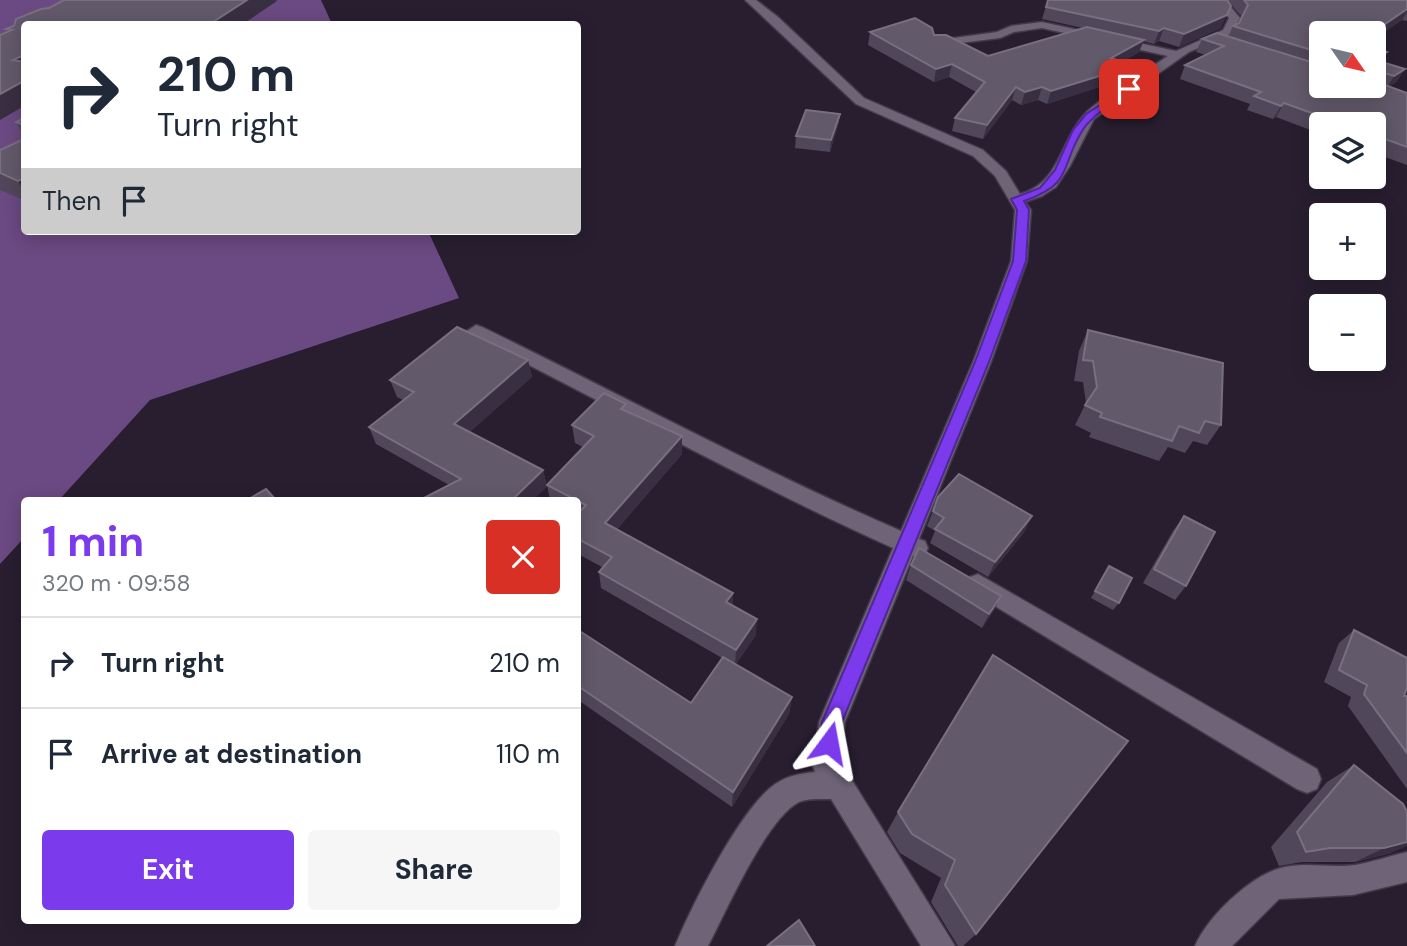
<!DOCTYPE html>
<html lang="en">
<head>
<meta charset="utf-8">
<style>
  :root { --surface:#fff; --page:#f6f6f7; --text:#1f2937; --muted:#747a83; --line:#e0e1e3; --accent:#7c3aed }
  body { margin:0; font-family:"DM Sans",sans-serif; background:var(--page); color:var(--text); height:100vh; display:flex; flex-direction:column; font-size:26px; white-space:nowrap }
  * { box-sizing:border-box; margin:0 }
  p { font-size:23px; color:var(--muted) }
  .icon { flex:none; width:38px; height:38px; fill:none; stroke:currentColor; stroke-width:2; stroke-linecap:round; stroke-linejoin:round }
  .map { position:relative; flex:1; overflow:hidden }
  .sheet { position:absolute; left:21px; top:497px; width:560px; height:427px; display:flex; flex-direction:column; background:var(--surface); border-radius:7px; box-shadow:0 4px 18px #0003 }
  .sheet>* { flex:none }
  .top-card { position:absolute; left:21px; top:21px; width:560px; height:214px; border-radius:7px; box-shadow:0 4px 18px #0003; background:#fff; color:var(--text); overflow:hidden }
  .needle { width:46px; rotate:124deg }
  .tools { position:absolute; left:1309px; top:21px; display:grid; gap:14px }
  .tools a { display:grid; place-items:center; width:77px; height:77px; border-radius:7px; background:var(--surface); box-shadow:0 4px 18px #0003; font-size:35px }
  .pin { position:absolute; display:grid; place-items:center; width:60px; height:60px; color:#fff; margin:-30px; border-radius:14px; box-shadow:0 4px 10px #0006 }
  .me { position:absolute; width:77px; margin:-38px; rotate:13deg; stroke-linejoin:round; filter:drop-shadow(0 0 5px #0008) }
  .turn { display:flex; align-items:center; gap:24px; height:147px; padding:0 21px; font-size:32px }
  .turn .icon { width:91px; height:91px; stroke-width:2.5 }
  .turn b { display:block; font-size:49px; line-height:60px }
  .then { display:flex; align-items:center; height:66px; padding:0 21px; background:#0003; gap:14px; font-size:26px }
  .round { display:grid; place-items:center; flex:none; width:74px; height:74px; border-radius:7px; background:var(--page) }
  .head { display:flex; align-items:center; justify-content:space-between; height:119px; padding:0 21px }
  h1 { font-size:42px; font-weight:700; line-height:52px; color:var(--accent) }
  .action { display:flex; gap:14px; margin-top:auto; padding:14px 21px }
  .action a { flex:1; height:80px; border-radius:7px; background:var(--accent); color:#fff; font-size:28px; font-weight:700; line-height:80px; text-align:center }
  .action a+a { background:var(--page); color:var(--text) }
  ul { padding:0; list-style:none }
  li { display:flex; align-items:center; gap:21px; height:91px; padding:0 21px; border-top:2px solid var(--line) }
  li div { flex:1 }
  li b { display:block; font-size:26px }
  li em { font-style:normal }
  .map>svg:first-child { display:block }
</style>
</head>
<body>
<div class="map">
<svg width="1407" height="946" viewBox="0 0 1407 946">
  <rect width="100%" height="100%" fill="#281e30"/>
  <!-- forest -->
  <path fill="#6b4982" d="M0,0H321L332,24H24V231H428L459,298L150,400L59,500H24V538L0,564Z"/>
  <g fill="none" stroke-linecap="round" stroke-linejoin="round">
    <!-- street casing -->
    <g stroke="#423a48" stroke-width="3">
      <g id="street">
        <path d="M745,0H756L778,17L864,98L983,150L1006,171L1020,194C1059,184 1060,142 1083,116C1097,99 1147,70 1168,56L1042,28L1014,32L1000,38L936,46L932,45V41L997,32L1011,26L1042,22L1176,51L1223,30L1229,18L1214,0H1225L1240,18L1231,34L1189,52L1094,119L1070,166L1056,187L1042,196L1025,202L1031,210L1027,261L991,362L919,539L925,541L928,548L925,555L913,556L845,722L840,761L955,946H921L831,799C821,799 808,798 799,802C766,819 726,912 708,946H675C693,903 736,818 770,788C783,777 799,773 815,772L812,764L819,722L893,548C749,483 611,406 470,335L467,331L476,325L482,327C622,395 758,469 901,531L973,362L1011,261L1015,210L995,176L973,156L856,104Z"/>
        <path d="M978,574L1317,769L1321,779L1317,789L1307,793L1297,789L970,591L966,584L970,577Z"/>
        <path d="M1407,852V882L1353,895L1279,899L1232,946H1195C1208,916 1253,873 1285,867C1308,862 1332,868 1355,865C1372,862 1390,856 1407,852Z"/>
      </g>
    </g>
    <!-- street -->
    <use href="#street" fill="#6e6377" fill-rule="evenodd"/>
  </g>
  <!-- wall -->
  <g fill="#51475a">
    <path d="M1048,0L1221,28L1179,47L1159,41L1154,44L1143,41L1139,52L1122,62L1132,66L1127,78L1047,104L1038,100L1021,105L1012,100L983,139L952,131L955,118L976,92L949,77L934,82L868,45L870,32L934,35L988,56L1083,28L1042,19Z"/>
    <path d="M1227,0H1407V21L1402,20L1374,39V33H1321V86H1374V48L1381,61L1405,69L1396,82L1389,87L1407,93V165L1374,153V124H1321V134L1276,117L1273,119L1247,110L1250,104L1180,79L1185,65L1206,55L1196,52L1202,39L1228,37L1233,26L1239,23L1242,17Z"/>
    <path d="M840,114L838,125L830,152L795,148L796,136Z"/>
    <path d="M24,118V136L16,122Z"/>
    <path d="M24,139V200L0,190V150Z"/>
    <path d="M1088,330L1221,425L1207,445L1193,441L1185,453L1168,447L1159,461L1089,437L1091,433L1075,425L1086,403L1083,382L1074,381L1079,351Z"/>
    <path d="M528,360L532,377L469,432L543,470L547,487L449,485L376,444L369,427L403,400L397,397L390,380Z"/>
    <path d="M627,411L682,454L617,529L733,593V606L756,635L736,664L792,697L789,714L732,807L578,700V630L691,703L722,658L601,588L599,572L602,567L578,554V500H550L547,485L583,447L575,443L572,425Z"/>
    <path d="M933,511L1025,531L988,577L930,543L935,531L927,526Z"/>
    <path d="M1184,516L1186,586L1175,600L1143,583L1173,531Z"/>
    <path d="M911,565L1001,596L994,610L982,628L906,580Z"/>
    <path d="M1109,566L1119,603L1113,610L1091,598Z"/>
    <path d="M1354,630L1404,696H1407V789L1348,706L1351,697L1324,682L1339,643Z"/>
    <path d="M993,655L976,934L963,946H958L931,902L941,878L900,853L887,832L898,812Z"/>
    <path d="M1354,765L1391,853L1355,862H1302L1279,866L1271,847L1327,782Z"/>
  </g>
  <!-- shaded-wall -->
  <g fill="#392f42">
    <path d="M247,0H276L277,1L243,24H210Z"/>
    <path d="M1231,6L1221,28L1179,47L1184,34Z"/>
    <path d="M1407,9V12L1402,20L1374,39V33H1372Z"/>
    <path d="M1164,28L1159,41L1154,44L1159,31Z"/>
    <path d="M1144,40L1139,52L1106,71L1111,58Z"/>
    <path d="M1387,52L1379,65L1375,60Z"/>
    <path d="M24,55V79L13,60Z"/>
    <path d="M952,64L949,77L934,82L936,69Z"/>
    <path d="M1132,66L1127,78L1047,104L1051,91Z"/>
    <path d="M1405,69L1396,82L1386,89L1394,76Z"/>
    <path d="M24,81V106L0,120V94Z"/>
    <path d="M1016,87L1012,100L983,139L987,125Z"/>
    <path d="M1042,87L1038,100L1021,105L1025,92Z"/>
    <path d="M1284,103L1276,117L1273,119L1281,106Z"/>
    <path d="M840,114L838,125L830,152L831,140Z"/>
    <path d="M24,178V191L18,181Z"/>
    <path d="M528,360L532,377L460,441L454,424Z"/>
    <path d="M682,436V454L607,540L605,523Z"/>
    <path d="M543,470L547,487L533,500H512Z"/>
    <path d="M1032,516L1025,531L988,577L995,562Z"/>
    <path d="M733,593V609L726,602Z"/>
    <path d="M1001,596L994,610L982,628L989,614Z"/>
    <path d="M757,619L756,635L735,666L736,650Z"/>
    <path d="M792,697L789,714L732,807L733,792Z"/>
    <path d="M1407,842V846L1391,853L1355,862L1384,848Z"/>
  </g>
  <!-- building -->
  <g fill="#62596a" stroke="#786f80" stroke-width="2">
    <path d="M64,0H247L210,24H24V55L13,60L24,62V81L0,94V35L12,30L6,29L14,26L16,19L41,9L49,8Z"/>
    <path d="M1048,0H1227L1231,6L1227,15L1184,34L1164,28L1159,31L1046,7Z"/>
    <path d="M1244,0H1407V9L1372,33H1321V53L1233,26L1239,23L1248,5Z"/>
    <path d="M915,18L932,28L934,35H946L988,56L1087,27L1144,40L1111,58L1132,66L1051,91L1042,87L1025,92L1016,87L987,125L955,118L985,82L952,64L936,69L870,32Z"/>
    <path d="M1217,33L1321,65V86H1374V81L1407,93V147L1374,135V124H1342L1284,103L1281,106L1254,96L1261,92L1185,65L1224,46L1202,39Z"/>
    <path d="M1374,48L1387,52L1375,60L1405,69L1394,76L1374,70Z"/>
    <path d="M806,110L840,114L831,140L796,136Z"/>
    <path d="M24,118V125L16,122Z"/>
    <path d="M24,139V178L18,181L0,173V150Z"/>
    <path d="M457,327L528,360L454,424L543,470L512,500H420L461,479L369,427L414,392L390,380Z"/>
    <path d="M1088,330L1223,363L1221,425L1205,421L1199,433L1179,426L1172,441L1100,417L1102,413L1085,405L1097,387L1093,361L1083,360Z"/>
    <path d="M604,393L626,404L621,409L682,436L605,523L733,593L726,602L757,619L736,650L599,572L612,557L578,539V514L586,505L547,485L594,436L572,425Z"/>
    <path d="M959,474L1032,516L995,562L935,529L944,518L933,511L938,497Z"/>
    <path d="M266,489L276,500H247Z"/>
    <path d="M1184,516L1215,532L1186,586L1154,569Z"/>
    <path d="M919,548L1001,596L989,614L911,565Z"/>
    <path d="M1109,566L1132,578L1119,603L1095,591Z"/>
    <path d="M578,630L691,703L723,657L792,697L733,792L578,686Z"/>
    <path d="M1354,630L1407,658V688L1404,696H1407V753L1364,694L1367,685L1339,670Z"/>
    <path d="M993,655L1128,741L976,934L945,885L955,860L912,834L898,812Z"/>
    <path d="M1354,765L1403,804L1407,812V842L1384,848H1330L1306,852L1297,832Z"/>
    <path d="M799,920L815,946H767Z"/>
  </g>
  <!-- route -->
  <path fill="#7c3aed" stroke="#51269a" stroke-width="2" d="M1129,86L1132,87V91C1116,102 1096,112 1084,128C1059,165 1076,183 1024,201L1029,210L1026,261L989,362L842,722L836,750L829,753L822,750L819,743L822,722L975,362L1013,261L1017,210L1011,199L1040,188L1055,170L1073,130L1086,114Z"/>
</svg>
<div class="tools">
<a><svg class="needle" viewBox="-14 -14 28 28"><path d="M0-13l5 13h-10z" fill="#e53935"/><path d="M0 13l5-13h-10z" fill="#747a83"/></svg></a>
<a><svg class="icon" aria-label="layers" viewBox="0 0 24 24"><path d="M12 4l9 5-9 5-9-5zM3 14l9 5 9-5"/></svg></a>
<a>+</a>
<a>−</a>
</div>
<div class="pin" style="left:1129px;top:89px;background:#d93025"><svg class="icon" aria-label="arrive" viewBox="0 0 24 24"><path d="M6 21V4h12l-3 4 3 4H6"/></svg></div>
<svg class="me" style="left:829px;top:743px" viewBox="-20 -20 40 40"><path d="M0-17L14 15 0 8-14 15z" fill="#7c3aed" stroke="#fff" stroke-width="4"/></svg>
<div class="top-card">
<div class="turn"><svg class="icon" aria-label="right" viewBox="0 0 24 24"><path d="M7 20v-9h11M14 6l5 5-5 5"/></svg><div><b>210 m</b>Turn right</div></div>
<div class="then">Then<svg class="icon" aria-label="arrive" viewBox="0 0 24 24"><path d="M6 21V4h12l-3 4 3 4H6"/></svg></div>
</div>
<section class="sheet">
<div class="head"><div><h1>1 min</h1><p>320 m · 09:58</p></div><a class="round" style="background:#d93025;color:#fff"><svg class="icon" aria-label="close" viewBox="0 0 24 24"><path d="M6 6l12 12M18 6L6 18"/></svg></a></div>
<ul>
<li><svg class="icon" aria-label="right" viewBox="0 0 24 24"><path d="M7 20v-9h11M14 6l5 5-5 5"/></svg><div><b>Turn right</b></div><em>210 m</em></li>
<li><svg class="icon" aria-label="arrive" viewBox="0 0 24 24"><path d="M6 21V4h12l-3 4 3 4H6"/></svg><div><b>Arrive at destination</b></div><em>110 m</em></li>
</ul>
<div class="action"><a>Exit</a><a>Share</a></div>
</section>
</div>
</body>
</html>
